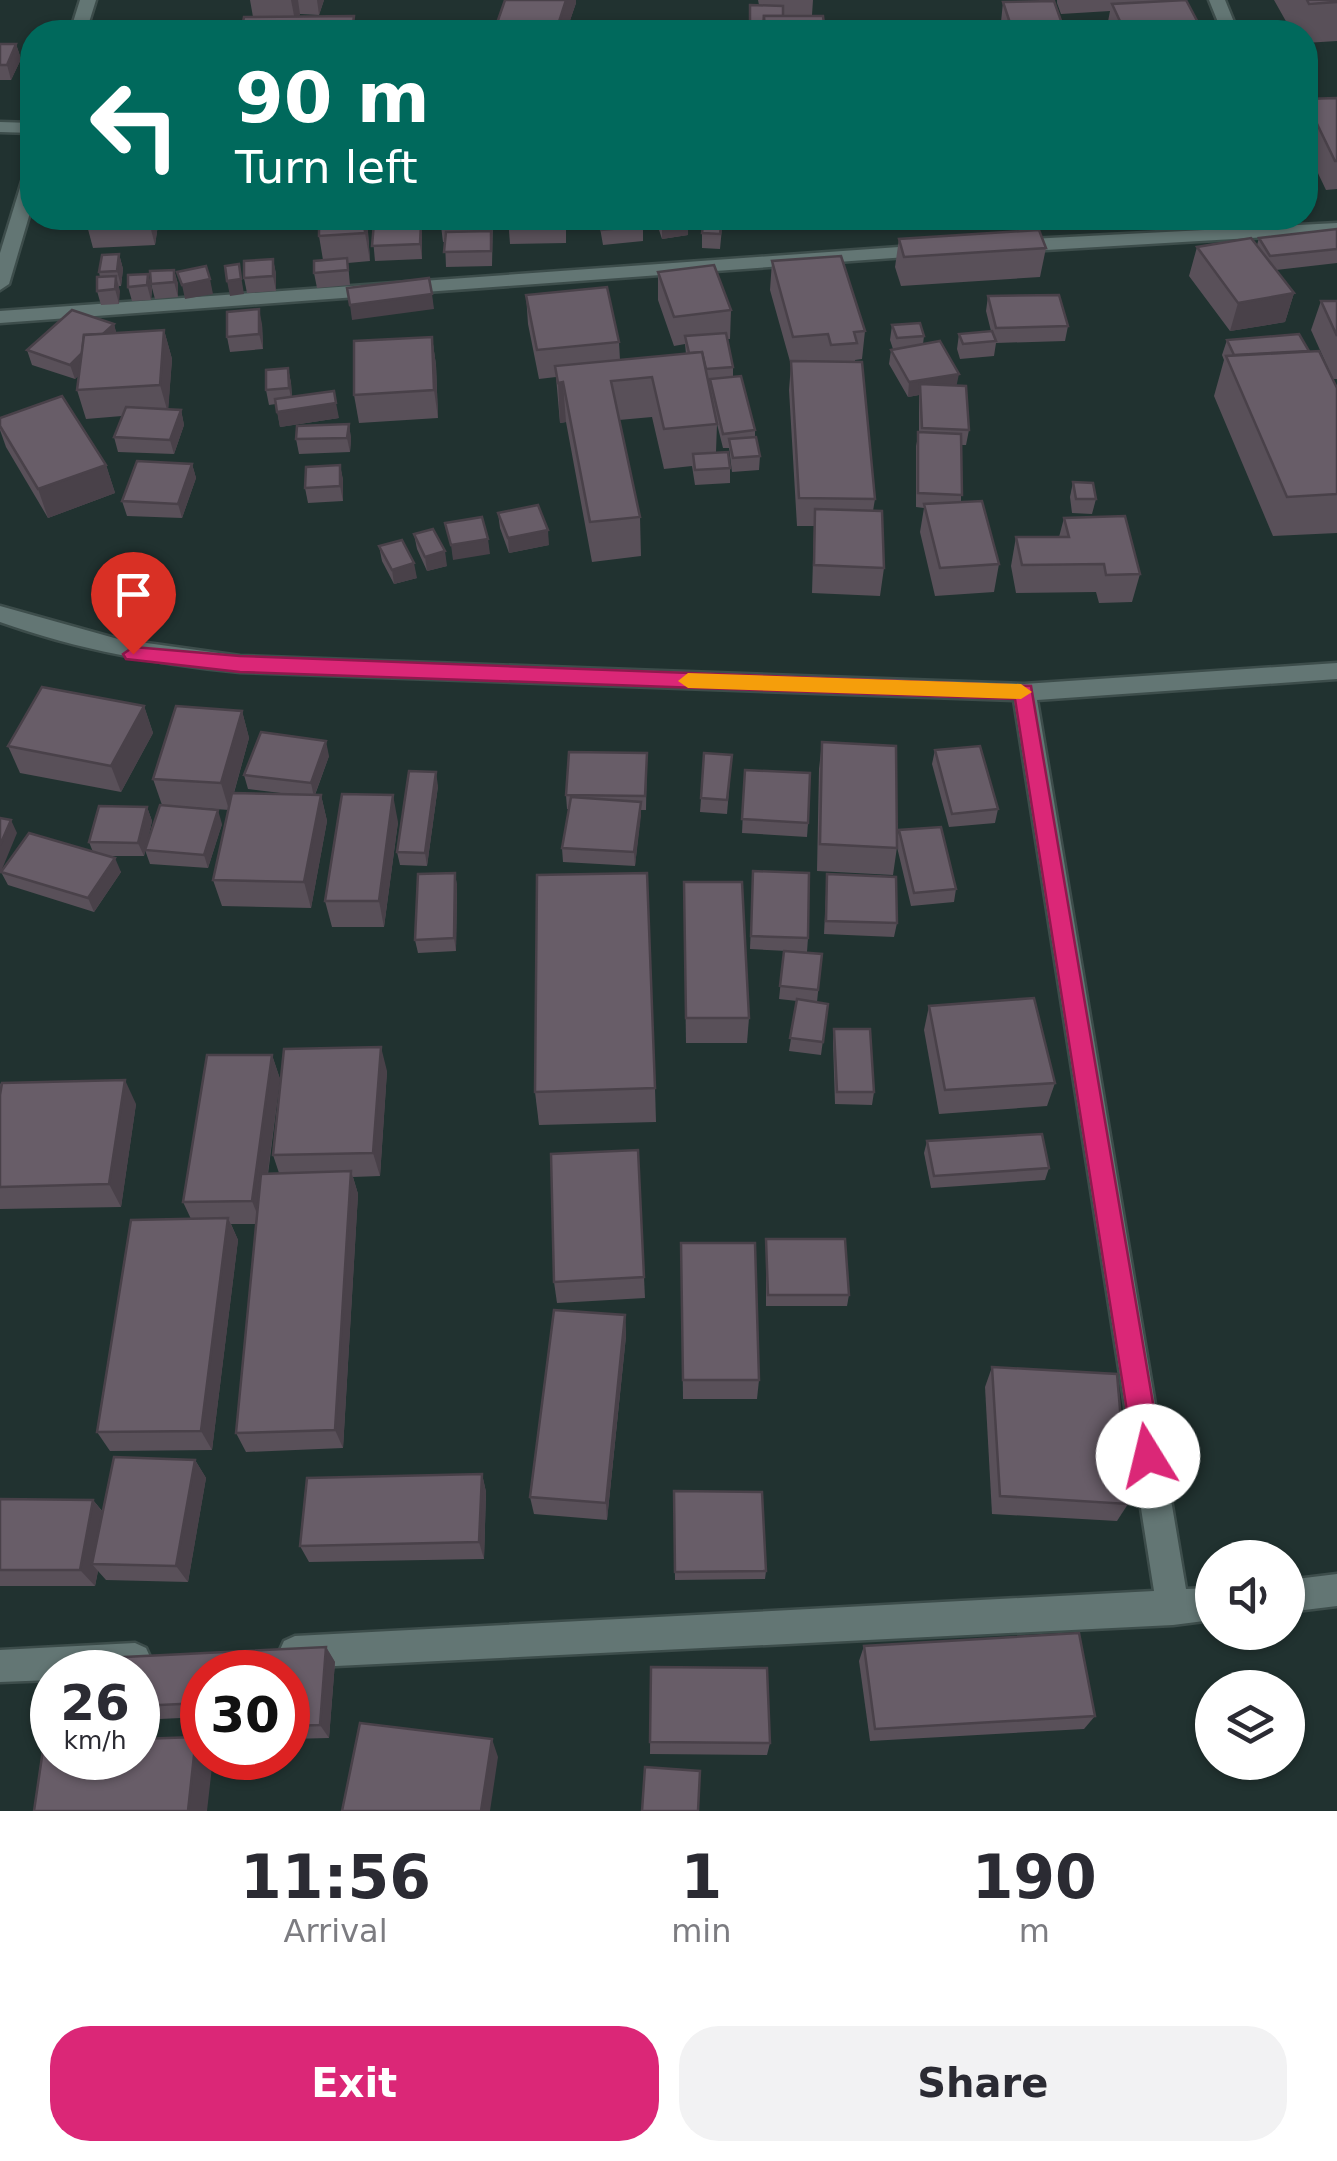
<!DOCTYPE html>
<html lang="en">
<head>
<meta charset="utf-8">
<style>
  :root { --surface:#fff; --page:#f2f2f3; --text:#2b2b33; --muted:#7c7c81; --accent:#db2777 }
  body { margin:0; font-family:"DejaVu Sans",sans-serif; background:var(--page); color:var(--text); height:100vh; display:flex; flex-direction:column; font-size:38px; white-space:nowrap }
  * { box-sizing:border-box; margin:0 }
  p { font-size:32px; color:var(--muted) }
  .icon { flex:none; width:55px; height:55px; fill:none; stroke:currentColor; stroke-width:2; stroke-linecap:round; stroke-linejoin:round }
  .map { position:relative; height:1811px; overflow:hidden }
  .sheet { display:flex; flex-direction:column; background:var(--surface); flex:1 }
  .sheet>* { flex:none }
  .banner { position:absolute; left:20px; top:20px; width:1298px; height:210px; border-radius:40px; box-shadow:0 2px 8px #0004; background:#00695c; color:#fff; overflow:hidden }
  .controls { position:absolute; left:1195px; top:1540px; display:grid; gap:20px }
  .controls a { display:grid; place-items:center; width:110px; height:110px; border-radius:50%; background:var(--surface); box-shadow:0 2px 8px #0004; font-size:50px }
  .speed { position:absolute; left:30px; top:1650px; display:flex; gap:20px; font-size:50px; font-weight:700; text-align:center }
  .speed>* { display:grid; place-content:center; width:130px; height:130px; border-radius:50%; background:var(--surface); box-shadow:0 2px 8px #0004; line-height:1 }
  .speed small { font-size:25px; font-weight:400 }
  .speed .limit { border:15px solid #d22; background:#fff; color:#111 }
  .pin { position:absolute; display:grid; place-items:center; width:85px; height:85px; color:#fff; margin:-102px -42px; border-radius:50% 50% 50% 0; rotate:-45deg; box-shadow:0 0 10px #0007 }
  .pin .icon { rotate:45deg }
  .me { position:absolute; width:110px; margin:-55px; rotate:351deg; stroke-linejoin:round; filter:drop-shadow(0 0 8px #0008) }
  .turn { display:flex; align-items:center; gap:35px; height:210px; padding:0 50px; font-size:45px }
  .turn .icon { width:130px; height:130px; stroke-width:2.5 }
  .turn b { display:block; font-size:70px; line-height:85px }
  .eta { display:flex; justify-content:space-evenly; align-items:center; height:170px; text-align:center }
  .eta b { font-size:60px; font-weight:700; line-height:70px }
  .action { display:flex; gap:20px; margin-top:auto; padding:20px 50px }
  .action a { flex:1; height:115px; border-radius:40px; background:var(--accent); color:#fff; font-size:40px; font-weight:700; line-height:115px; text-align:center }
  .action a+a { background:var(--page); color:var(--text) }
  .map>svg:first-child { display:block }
</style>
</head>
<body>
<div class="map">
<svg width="1337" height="1811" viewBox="0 0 1337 1811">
  <rect width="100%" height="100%" fill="#213230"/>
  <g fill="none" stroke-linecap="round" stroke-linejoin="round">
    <!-- street casing -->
    <g stroke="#3d4d4b" stroke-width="5">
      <g id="street">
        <path d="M80,0H96L86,32H70Z"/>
        <path d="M1209,0H1225L1238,32H1222Z"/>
        <path d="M0,122L32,123V133L0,132Z"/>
        <path d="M32,173V206L9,284L0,290V253L23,178Z"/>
        <path d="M1337,223V233L1012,252L1003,246L1012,240Z"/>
        <path d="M927,245L936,251L934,255L0,323V311Z"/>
        <path d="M0,606L118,639L240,656L1024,684L1337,663V679L1037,700L1186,1589L1212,1588V1620L1173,1625L295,1668L284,1663L279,1652L284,1641L295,1636L1154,1591L1014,700L240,672C158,664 78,650 0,622Z"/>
        <path d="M1337,1574V1606L1288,1612V1580Z"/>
        <path d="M135,1643L146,1648L151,1659L146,1670L138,1674L52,1672V1680L0,1682V1650Z"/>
      </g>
    </g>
    <!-- street -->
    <use href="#street" fill="#637674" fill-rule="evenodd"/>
  </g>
  <!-- wall -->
  <g fill="#595059">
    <path d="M250,0H324L319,15L300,14L299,16L253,17Z"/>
    <path d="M758,0H813L812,15H783L825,32H750V5H759Z"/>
    <path d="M1057,0H1186L1203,32H1106L1110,11L1061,14L1057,3Z"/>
    <path d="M1274,0H1337V41L1305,43V32H1292Z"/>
    <path d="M1003,2L1065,32H1000Z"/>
    <path d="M576,3L566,32H406L497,29V23Z"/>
    <path d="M0,44H16L21,59L11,80H0Z"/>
    <path d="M1337,98V189L1326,190L1305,146V99Z"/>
    <path d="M85,218H159L155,245L93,248Z"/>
    <path d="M367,218L370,261L348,263L350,285L317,288L314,273L323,260L319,236Z"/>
    <path d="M371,218H422V259L375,261Z"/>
    <path d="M440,218H493L492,266L446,267L445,242H443Z"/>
    <path d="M508,218H566V243L510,244Z"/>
    <path d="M579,218H640L643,226V241L603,245L600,228L581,229Z"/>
    <path d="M655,218H687L688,235L662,239Z"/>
    <path d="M702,218H768L767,226L722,228L720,249L702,248Z"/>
    <path d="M1337,229V263L1276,270L1294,293L1285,322L1230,331L1189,276L1197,247L1257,245L1259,238Z"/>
    <path d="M899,239L1046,248L1040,277L901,286L895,267Z"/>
    <path d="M119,254L123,269L121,286H119V304L101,305L97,291L100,277L99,272Z"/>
    <path d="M273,259L276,274V291L247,293L244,278Z"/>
    <path d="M772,261L865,331L862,359L855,360V362L875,499L873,511L884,568L880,596L812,593L814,526H797L789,390L791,365L770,290Z"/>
    <path d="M174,270L178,284V297L155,299L151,284Z"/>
    <path d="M658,272L731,310L730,339H727L733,367V377L755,430V437L760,456L759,470L732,472L729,448H723L717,424L716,452L730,468V483L695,485L692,466L664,469L652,417L619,420L640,517L641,556L592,562L566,422L560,423L556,377L539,379L528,324L526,295L619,342L620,360L686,354L685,344L674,346L658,300Z"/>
    <path d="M148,274L152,289L151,300L132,301L128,287Z"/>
    <path d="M988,296L1068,326L1065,341L996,343L994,356L960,359L957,349L959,334L991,331L986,311Z"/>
    <path d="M1321,301H1337V379H1333L1311,330Z"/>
    <path d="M114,324L116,333L164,330L172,359L168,409L181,410L184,425L174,454L118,452L114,437L122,416L86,419L77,390L79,375L75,379L32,365L27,350Z"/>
    <path d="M262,324L263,349L230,352L227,337Z"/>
    <path d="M892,325L924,336L923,344L957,386L969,430L966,445H961V502L999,564L994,592L935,596L920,532L924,508L916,507V446L919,432V395L908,397L889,364L891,350L893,349L890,340Z"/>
    <path d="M432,337L436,365L438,418L359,423L354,395Z"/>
    <path d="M1227,340L1309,351L1337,388V533L1273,536L1214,396L1224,360L1222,355Z"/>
    <path d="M288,368L291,383L292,397L339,418L280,427L276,404L269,405L266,390Z"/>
    <path d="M0,418L106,465L115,493L48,518L6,447L0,430Z"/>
    <path d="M349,424L351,439L350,452L299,454L296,439Z"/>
    <path d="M192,464L196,478L182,518L127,516L122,501Z"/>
    <path d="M340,465L343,480V501L308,503L305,488Z"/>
    <path d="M1073,482L1096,499L1092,514L1072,513L1070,497Z"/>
    <path d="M498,513L549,545L509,553L500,528Z"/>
    <path d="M1064,518L1140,574L1132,602L1099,603L1096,592L1016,593L1011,566L1016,537H1059Z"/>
    <path d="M414,534L447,566L427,571L417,549Z"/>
    <path d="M379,546L417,578L394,584L382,561Z"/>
    <path d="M144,706L153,733L121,792L20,773L8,746Z"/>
    <path d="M242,711L249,738L234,793L289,794L248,789L244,775L329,756L315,795H321L327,821L311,908L222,906L213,880L229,810L162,805L153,779Z"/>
    <path d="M822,742L897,840L899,830L956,889L954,902L911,906L897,847L893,875L817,871L819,769Z"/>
    <path d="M935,750L998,809L995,823L949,827L932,764Z"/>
    <path d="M647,753L646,810H641L635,866L563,862L562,848L569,809H567L566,795Z"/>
    <path d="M732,755L727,814L700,812L701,798Z"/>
    <path d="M745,770L808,823L807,837L742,833Z"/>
    <path d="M438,786L427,866L400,865L397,852Z"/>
    <path d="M147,807L152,821L144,856H107L121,872L94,912L8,885L1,872L93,852L89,842Z"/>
    <path d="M398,822L384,927H332L325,901Z"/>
    <path d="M222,824L208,868L150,864L145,850Z"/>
    <path d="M753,871L808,938L807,952L750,949Z"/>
    <path d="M455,873L457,886L456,951L418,953L415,940Z"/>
    <path d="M827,874L897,923L894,937L824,934Z"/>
    <path d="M684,907L749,1018L747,1043H686Z"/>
    <path d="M784,951L822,954L817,1002L828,1004L821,1055L789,1051L797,1001L779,999Z"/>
    <path d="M929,1006L1055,1083L1047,1106L939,1114L924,1030Z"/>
    <path d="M834,1029L874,1092L872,1105L835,1104L833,1042Z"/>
    <path d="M272,1055L280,1079L268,1174L279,1173L273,1155L387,1071L380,1176L353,1177L358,1194L343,1448L246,1452L236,1433L256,1224H231L238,1240L212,1450L110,1451L97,1432L191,1219L183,1202Z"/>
    <path d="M0,1083L2,1086L136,1104L121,1207L0,1209Z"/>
    <path d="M655,1088L656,1122L539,1125L535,1092Z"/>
    <path d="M927,1141L1049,1168L1045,1180L931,1188L924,1153Z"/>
    <path d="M638,1150L645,1298L557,1303L554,1282Z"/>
    <path d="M766,1239L849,1295L847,1306H766Z"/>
    <path d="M681,1243L759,1380L757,1399H683Z"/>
    <path d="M625,1315L626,1336L607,1520L534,1514L530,1497Z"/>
    <path d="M992,1367L1128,1504L1117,1521L992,1514L985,1387Z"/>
    <path d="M195,1460L206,1478L188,1582L106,1580L98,1571L95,1586H0V1499L93,1500L103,1512Z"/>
    <path d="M482,1474L486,1492L484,1559L309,1562L300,1546Z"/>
    <path d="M674,1491L766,1571L765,1579L675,1580Z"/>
    <path d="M864,1646L1095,1716L1084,1729L870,1741L859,1661Z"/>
    <path d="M326,1647L335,1662L329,1738L288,1739V1672H202V1717L138,1720V1672Z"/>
    <path d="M651,1667L770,1743L767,1755L650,1754Z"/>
  </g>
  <!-- shaded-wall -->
  <g fill="#494149">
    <path d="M291,0H298L300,14L296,26Z"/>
    <path d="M317,0H324L319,15Z"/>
    <path d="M566,0H576V3L566,32H557V28Z"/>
    <path d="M16,44L21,59L11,80L7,65Z"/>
    <path d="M148,218H159L155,245Z"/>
    <path d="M364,218H367L370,261L365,233Z"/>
    <path d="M419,218H422V259L420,244Z"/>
    <path d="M688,220V235L662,239V224Z"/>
    <path d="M119,254L123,269L121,286L117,271Z"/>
    <path d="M273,259L276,274V291L273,276Z"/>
    <path d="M239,264L244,294L230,296L227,281Z"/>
    <path d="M174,270L178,284V297L174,282Z"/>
    <path d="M148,274L152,289L151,300L147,285Z"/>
    <path d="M116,276L120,291L119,304L115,289Z"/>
    <path d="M210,279L213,294L185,299L182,285Z"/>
    <path d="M1294,293L1285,322L1230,331L1238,303Z"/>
    <path d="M432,294L434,309L352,320L350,305Z"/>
    <path d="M259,309L262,324L263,349L259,334Z"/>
    <path d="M114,324L118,339L75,379L70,365Z"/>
    <path d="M164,330L172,359L168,413L160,385Z"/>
    <path d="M432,337L436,365L438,418L434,390Z"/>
    <path d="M288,368L291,383L292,402L289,388Z"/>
    <path d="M959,374L956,388L920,384L919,395L908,397L909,382Z"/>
    <path d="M563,382L566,422L560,423L558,383Z"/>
    <path d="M336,403L339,418L280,427L277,412Z"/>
    <path d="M181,410L184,425L174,454L170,440Z"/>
    <path d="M349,424L351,439L350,452L347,438Z"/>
    <path d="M192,464L196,478L182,518L178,504Z"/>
    <path d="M106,465L115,493L48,518L38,489Z"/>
    <path d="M340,465L343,480V501L340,486Z"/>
    <path d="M548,530L549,545L509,553L508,538Z"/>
    <path d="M488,539L490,554L453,560L451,545Z"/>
    <path d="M445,551L447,566L427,571L425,557Z"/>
    <path d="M414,563L417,578L394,584L392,570Z"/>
    <path d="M144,706L153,733L121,792L111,766Z"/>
    <path d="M242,711L249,738L229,810L221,783Z"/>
    <path d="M326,741L329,756L314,797L311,783Z"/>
    <path d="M436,772L438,786L427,866L425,853Z"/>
    <path d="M321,795L327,821L311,908L304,882Z"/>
    <path d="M393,795L398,822L384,927L379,901Z"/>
    <path d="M641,802V816L635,866L634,852Z"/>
    <path d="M147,807L152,821L144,856L138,843Z"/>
    <path d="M218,810L222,824L208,868L204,855Z"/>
    <path d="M11,820L17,833L0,874V845Z"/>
    <path d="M115,858L121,872L94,912L88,898Z"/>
    <path d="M455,873L457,886L456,951L454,938Z"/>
    <path d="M381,1047L387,1071L380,1176L373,1153Z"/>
    <path d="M272,1055L280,1079L261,1224L252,1201Z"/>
    <path d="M125,1080L136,1104L121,1207L109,1184Z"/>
    <path d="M351,1171L358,1194L343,1448L335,1430Z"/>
    <path d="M228,1218L238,1240L212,1450L201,1431Z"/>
    <path d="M625,1315L626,1336L607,1520L606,1503Z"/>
    <path d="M195,1460L206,1478L188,1582L176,1566Z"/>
    <path d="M482,1474L486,1492L484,1559L479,1542Z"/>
    <path d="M93,1500L107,1518L92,1564L98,1571L95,1586L80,1570Z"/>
    <path d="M326,1647L335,1662L329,1738L320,1725Z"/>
    <path d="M196,1737L202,1744V1758H213L207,1811H188Z"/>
    <path d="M492,1739L498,1757L490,1811H481Z"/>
  </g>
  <!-- building -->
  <g fill="#685d68" stroke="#494149" stroke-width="2.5">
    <path d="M505,0H566L557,28L497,23Z"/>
    <path d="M1186,0L1203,32H1125L1112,4Z"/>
    <path d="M1307,0H1337V2L1309,4Z"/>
    <path d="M1054,1L1065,32H1013L1003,2Z"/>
    <path d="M750,5L783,6V16H764L763,27H750Z"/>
    <path d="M354,16L352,32H241L244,17Z"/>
    <path d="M764,16H823L825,32H765Z"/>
    <path d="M411,22L528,31L406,32Z"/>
    <path d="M0,44H16L7,65H0Z"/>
    <path d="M1337,98V161H1335L1305,99Z"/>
    <path d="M85,218H126L84,219Z"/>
    <path d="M319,218H364L365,233L319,236Z"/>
    <path d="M600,218H640L643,226L602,230Z"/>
    <path d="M660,218H687L688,220L662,224Z"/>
    <path d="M704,218H722L720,234L702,233Z"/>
    <path d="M421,221L420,244L372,246L374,223Z"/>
    <path d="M1337,229V249L1270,256L1259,238Z"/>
    <path d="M1039,230L1046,248L904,257L899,239Z"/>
    <path d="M491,231V251L444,252L446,232Z"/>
    <path d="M1251,238L1294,293L1238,303L1197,247Z"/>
    <path d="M119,254L117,271L99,272L102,255Z"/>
    <path d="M841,256L865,331L854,332L857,343L831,345L828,334L793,337L772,261Z"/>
    <path d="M347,258L348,270L314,273V261Z"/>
    <path d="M273,259V276L244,278V261Z"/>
    <path d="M239,264L241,279L227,281L225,266Z"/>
    <path d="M714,265L731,310L674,317L658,272Z"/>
    <path d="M206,266L210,279L182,285L177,272Z"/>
    <path d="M174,270V282L151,284L150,271Z"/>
    <path d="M148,274L147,285L128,287V275Z"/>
    <path d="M116,276L115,289L97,291V277Z"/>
    <path d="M429,278L432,294L350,305L347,288Z"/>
    <path d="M607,287L619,342L537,350L526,295Z"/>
    <path d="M1059,295L1068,326L996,328L988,296Z"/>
    <path d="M1321,301H1337V336Z"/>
    <path d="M259,309V334L227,337V312Z"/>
    <path d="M72,310L114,324L103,334L84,335L82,353L70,365L27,350Z"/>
    <path d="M920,323L924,336L897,338L892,325Z"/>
    <path d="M164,330L160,385L77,390L84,335Z"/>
    <path d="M992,331L996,341L963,344L959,334Z"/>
    <path d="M726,333L733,367L706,369L702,352L689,353L685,336Z"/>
    <path d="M1299,334L1309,351L1234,355L1227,340Z"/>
    <path d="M432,337L434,390L354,395V341Z"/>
    <path d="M940,341L959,374L909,382L891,350Z"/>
    <path d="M1319,351L1337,388V494L1287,497L1226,356Z"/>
    <path d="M702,352L717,424L664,429L652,377L611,381L640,517L590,522L563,382L558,383L555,366Z"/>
    <path d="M791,361L862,362L875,499L799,498Z"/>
    <path d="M288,368L289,388L266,390V370Z"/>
    <path d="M741,376L755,430L723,434L710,379Z"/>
    <path d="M920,384L966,386L969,430L922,428Z"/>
    <path d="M334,391L336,403L277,412L275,399Z"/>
    <path d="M62,396L106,465L38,489L0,426V418Z"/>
    <path d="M126,407L181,410L170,440L114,437Z"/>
    <path d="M349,424L347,438L296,439L297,426Z"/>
    <path d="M918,432L961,434L962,495L918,493Z"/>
    <path d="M756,437L760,456L733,458L729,439Z"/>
    <path d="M728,452L730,468L695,470L693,454Z"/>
    <path d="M137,461L192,464L178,504L122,501Z"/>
    <path d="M340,465V486L305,488L306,467Z"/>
    <path d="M1073,482L1093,483L1096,499H1076Z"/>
    <path d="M982,501L999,564L940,568L924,504Z"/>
    <path d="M538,505L548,530L508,538L498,513Z"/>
    <path d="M815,509L882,511L884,568L814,565Z"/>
    <path d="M1125,516L1140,574L1106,575L1104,564L1022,565L1016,537H1069L1064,518Z"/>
    <path d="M482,517L488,539L451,545L445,523Z"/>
    <path d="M433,529L445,551L425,557L414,534Z"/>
    <path d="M402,540L414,563L392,570L379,546Z"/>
    <path d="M42,687L144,706L111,766L8,746Z"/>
    <path d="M176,706L242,711L221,783L153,779Z"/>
    <path d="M261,732L326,741L311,783L244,775Z"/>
    <path d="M822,742L896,746L897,848L820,844Z"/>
    <path d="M980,746L998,809L952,814L935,750Z"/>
    <path d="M569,752L647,753L645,796L566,795Z"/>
    <path d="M704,753L732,755L727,800L701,798Z"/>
    <path d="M745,770L810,773L808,823L742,819Z"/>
    <path d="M409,771L436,772L425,853L397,852Z"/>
    <path d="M232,793L321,795L304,882L213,880Z"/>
    <path d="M342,794L393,795L379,901H325Z"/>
    <path d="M571,797L641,802L634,852L562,848Z"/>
    <path d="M160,805L218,810L204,855L145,850Z"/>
    <path d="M99,806L147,807L138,843L89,842Z"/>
    <path d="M0,818L11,820L0,845Z"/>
    <path d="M941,827L956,889L914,893L899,830Z"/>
    <path d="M29,833L115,858L88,898L1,872Z"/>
    <path d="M753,871L809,873L808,938L751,936Z"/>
    <path d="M455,873L454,938L415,940L418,874Z"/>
    <path d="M647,873L655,1088L535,1092L537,875Z"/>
    <path d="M827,874L896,877L897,923L826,921Z"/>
    <path d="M684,882H742L749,1018H686Z"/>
    <path d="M784,951L822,954L818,990L780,986Z"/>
    <path d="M1034,998L1055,1083L945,1090L929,1006Z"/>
    <path d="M797,999L828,1004L823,1042L790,1038Z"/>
    <path d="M834,1029H870L874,1092H837Z"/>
    <path d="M381,1047L373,1153L273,1155L284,1049Z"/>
    <path d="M207,1055H272L252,1201L183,1202Z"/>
    <path d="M125,1080L109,1184L0,1187V1095L2,1083Z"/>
    <path d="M1042,1134L1049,1168L934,1176L927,1141Z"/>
    <path d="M638,1150L644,1277L554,1282L551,1154Z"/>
    <path d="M351,1171L335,1430L236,1433L261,1174Z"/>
    <path d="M228,1218L201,1431L97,1432L131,1220Z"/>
    <path d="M766,1239H845L849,1295H768Z"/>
    <path d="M681,1243H755L759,1380H683Z"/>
    <path d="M554,1310L625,1315L606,1503L530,1497Z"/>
    <path d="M992,1367L1117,1374L1128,1504L1000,1496Z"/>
    <path d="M114,1457L195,1460L176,1566L92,1564Z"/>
    <path d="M482,1474L479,1542L300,1546L307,1478Z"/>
    <path d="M674,1491L762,1492L766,1571L675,1572Z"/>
    <path d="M0,1499L93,1500L80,1570H0Z"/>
    <path d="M1079,1633L1095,1716L875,1729L864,1646Z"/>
    <path d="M326,1647L320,1725L288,1726V1672H202V1703L138,1706V1672H102L104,1658Z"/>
    <path d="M651,1667L767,1668L770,1743L650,1742Z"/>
    <path d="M360,1723L492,1739L481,1811H342Z"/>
    <path d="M196,1737L188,1811H34L44,1743H52V1758H138V1739Z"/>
    <path d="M645,1767L700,1771L698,1811H642Z"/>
  </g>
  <!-- route -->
  <path fill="#db2777" stroke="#8e194d" stroke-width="2.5" d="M133,647L240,656L1031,686L1162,1456L1158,1466L1148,1470L1138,1466L1134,1456L1015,699L240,672L126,659L123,654Z"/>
  <!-- slow -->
  <path fill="#f59e0b" d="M688,673L1021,684L1032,692L1021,699L688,688L678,681Z"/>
</svg>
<div class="controls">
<a><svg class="icon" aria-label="sound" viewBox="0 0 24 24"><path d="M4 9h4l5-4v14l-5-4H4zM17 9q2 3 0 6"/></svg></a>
<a><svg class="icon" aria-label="layers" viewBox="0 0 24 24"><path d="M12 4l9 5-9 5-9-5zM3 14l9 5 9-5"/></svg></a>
</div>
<div class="speed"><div>26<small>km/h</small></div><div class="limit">30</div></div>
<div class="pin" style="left:133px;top:654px;background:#d93025"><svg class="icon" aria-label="arrive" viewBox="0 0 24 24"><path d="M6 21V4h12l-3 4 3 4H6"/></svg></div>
<svg class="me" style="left:1148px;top:1456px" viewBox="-20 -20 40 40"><circle r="19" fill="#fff"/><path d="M0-13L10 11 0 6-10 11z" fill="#db2777"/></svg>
<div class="banner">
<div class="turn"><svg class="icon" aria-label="left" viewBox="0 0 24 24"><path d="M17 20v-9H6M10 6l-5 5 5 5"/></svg><div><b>90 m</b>Turn left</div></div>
</div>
</div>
<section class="sheet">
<div class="eta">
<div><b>11:56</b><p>Arrival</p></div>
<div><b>1</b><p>min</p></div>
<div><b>190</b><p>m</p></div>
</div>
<div class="action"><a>Exit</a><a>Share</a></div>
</section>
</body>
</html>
